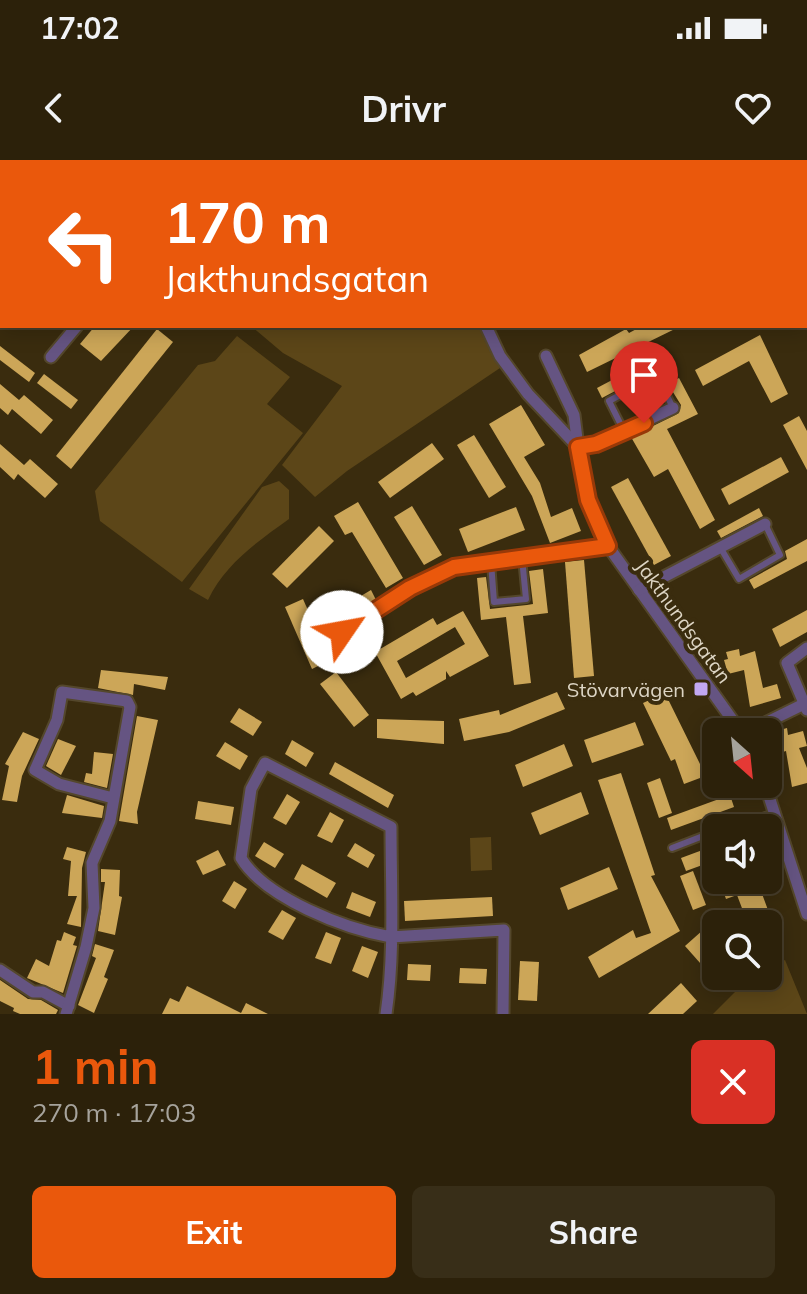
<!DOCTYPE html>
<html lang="en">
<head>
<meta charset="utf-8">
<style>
  :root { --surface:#2c210a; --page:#382e18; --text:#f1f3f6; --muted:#a6a39c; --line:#483e2b; --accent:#ea580c }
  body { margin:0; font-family:Mulish,sans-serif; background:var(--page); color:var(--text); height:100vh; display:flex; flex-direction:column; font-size:30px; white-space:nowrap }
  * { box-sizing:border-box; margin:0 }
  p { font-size:26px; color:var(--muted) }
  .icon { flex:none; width:44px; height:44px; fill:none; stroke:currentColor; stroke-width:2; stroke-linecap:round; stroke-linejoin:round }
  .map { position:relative; height:854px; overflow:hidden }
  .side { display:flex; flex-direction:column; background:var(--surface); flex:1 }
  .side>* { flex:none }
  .guide { position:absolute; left:0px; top:0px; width:808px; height:168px; box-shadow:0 4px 20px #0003,0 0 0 2px var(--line); background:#ea580c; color:#fff; overflow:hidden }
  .needle { width:52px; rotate:153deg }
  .controls { position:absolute; left:702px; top:558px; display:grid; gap:16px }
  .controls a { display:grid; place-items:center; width:80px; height:80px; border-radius:12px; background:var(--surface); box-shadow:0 4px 20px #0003,0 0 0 2px var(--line); font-size:40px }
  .pin { position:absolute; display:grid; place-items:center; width:68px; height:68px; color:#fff; margin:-82px -34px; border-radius:50% 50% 50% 0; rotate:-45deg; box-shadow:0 0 8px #0007 }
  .pin .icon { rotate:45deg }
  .me { position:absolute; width:88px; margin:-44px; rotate:57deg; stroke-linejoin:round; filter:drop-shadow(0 0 6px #0008) }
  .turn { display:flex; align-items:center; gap:28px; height:168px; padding:0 32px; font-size:36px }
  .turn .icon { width:104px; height:104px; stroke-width:2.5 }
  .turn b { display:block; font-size:56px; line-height:68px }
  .round { display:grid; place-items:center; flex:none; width:84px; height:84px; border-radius:12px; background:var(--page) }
  .overview { display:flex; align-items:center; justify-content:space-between; height:136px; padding:0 32px }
  h1 { font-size:48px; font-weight:700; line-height:60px; color:var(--accent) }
  .button { display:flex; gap:16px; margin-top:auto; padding:16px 32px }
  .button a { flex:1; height:92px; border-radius:12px; background:var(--accent); color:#fff; font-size:32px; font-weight:700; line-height:92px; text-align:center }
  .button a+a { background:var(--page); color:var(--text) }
  .status { display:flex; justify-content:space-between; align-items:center; height:56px; padding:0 40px; background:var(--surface); direction:ltr }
  .status svg { height:22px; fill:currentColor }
  header { display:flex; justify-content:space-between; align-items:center; height:104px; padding:0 32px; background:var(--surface); font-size:36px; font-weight:700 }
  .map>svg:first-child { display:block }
</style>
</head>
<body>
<div class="status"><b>17:02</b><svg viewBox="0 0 49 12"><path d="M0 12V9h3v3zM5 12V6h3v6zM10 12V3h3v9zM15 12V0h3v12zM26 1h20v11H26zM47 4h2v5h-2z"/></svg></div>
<header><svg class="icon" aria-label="back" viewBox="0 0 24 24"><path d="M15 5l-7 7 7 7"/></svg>Drivr<svg class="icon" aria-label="heart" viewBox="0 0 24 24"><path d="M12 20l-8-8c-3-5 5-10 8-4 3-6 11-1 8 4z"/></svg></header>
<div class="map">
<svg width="807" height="854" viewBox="0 0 807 854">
  <rect width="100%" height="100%" fill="#3a2c0e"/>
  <!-- green -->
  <g fill="#5c4618">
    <path d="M251,166H479L500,208L347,311L315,337L282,305L342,226L283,193Z"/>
    <path d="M237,176L290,217L267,244L303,273L182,422L100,361L95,331L198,205L215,201Z"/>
    <path d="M279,321L289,330V359C257,382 225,404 208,440L189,429L262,327Z"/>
    <path d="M491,677L492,710L471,711L470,678Z"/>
    <path d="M785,800L807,854H713L746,821L768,816V809Z"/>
  </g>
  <!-- building -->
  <g fill="#cca658" fill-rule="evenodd">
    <path d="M95,166H134L101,201L80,184Z"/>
    <path d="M642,166H681L587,212L579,195L626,169L629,173Z"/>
    <path d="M157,169L173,182L71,309L56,296Z"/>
    <path d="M760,175L788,234L771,243L749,201L703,226L695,210Z"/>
    <path d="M0,186L35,213L29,222L0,200Z"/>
    <path d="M661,194L666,204L602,238L597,228Z"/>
    <path d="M44,214L78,240L71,249L37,223Z"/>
    <path d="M679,218L698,254L667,269L715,360L700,369L668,309L654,317L631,277L679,253L681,245L668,224Z"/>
    <path d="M0,224L19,240L24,235L53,260L41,274L12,249L8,255L0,248Z"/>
    <path d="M521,245L545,285L524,297L540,323L551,357L572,348L581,371L550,383L532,336L489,264Z"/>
    <path d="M799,256L807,271V310L783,265Z"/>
    <path d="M474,275L506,327L489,338L457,285Z"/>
    <path d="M432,283L444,299L390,338L378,322Z"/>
    <path d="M0,284L24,305L30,299L58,324L45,338L18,314L14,320L0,307Z"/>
    <path d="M781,297L789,312L729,345L721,329Z"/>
    <path d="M628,318L671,396L654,405L611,327Z"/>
    <path d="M358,342L403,418L386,428L352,372L345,375L334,356Z"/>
    <path d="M412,346L442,395L424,405L394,357Z"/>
    <path d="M516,347L525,370L468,392L459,369Z"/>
    <path d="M759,348L763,356L721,378L717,371Z"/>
    <path d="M319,366L334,381L287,428L272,414Z"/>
    <path d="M807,379V401L754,429L749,420L787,399L785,391Z"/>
    <path d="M584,400L594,516L574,518L565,402Z"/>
    <path d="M543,409L548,453L523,456L531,523L514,525L506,457L481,460L477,418L486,417L490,449L527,445L533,444L529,411Z"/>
    <path d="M371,430L376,440L340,463L334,452Z"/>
    <path d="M303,439L330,500L312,509L285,447Z"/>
    <path d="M807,450V472L780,487L772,469Z"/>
    <path d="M463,451L489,496L450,517L446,511V519L416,536L413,532L401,539L375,492L433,458L437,465ZM455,467L465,484L406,518L397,501Z"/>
    <path d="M739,489L740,496L755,491L763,528L777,524L781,538L750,547L744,510L728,514L724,500L728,499L726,492Z"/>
    <path d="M101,510L168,517L165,530L134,524L133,535L98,528Z"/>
    <path d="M336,512L369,555L354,567L320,524Z"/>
    <path d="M557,532L565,549L509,572L464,581L459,559L499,550L500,555Z"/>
    <path d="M665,533L700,604L716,598V612L684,624L675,599L671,601L643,543Z"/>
    <path d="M239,548L262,562L253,576L230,562Z"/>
    <path d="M137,556L158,560L137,652L138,664L119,661Z"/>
    <path d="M377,559L444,561V584L377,578Z"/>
    <path d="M635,562L644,585L592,603L584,580Z"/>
    <path d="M787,568L788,575L803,571L807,586L799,588L807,608V623L792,627L786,591L776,594L772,580L775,579L773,572Z"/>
    <path d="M23,572L39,579L22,616L17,642L2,640L9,606L5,604Z"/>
    <path d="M58,579L76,586L61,615L46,606Z"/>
    <path d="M292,580L314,593L306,607L285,594Z"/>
    <path d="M225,582L248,596L240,610L216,596Z"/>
    <path d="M564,584L573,606L523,627L515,605Z"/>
    <path d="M94,592L113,594L107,628L84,622L86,613L92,614Z"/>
    <path d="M335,602L394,635L388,648L329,614Z"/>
    <path d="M621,613L655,715L651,716L680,771L599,818L588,797L633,770L636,778L651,773L598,620Z"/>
    <path d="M660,618L672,653L659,658L647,623Z"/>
    <path d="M581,632L589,654L540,675L531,653Z"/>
    <path d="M287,634L300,642L286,665L273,658Z"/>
    <path d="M67,635L104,646L102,658L62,653Z"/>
    <path d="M730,635L734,647L671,670L667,658Z"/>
    <path d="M198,641L234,647L231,665L195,659Z"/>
    <path d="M330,652L344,660L332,683L317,676Z"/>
    <path d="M264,682L284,694L275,708L255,696Z"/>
    <path d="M355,683L375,695L368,708L347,696Z"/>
    <path d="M716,685V700L686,711L681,698Z"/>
    <path d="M67,687L86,692L82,708L81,767L67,764L77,736H68L71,701L63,699Z"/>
    <path d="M218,690L226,705L203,715L196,701Z"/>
    <path d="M302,704L336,723L327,738L294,719Z"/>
    <path d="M609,707L618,729L568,750L560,728Z"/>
    <path d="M101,709L120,710L119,736L122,737L115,775L98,771L105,722H101Z"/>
    <path d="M693,711L706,745L693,750L680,716Z"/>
    <path d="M734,720H757L779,780L768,784V764H748L737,735L726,739L721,725Z"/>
    <path d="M234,721L247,729L235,749L222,741Z"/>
    <path d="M352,732L376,742L370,757L346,748Z"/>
    <path d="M492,737L493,756L405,761L404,741Z"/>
    <path d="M282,750L296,758L283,780L268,772Z"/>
    <path d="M703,770L716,785V821L685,786Z"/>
    <path d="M64,772L76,777L73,785L77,786L63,833L27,818L36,799L49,806L57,780L61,781Z"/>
    <path d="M326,772L341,778L331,804L315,798Z"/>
    <path d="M95,784L114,790L104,817L108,819L94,853L78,845L96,798L92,796Z"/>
    <path d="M362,786L378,792L368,818L352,811Z"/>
    <path d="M520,801L539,802L537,841L518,840Z"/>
    <path d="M408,804L431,805L430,821L407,820Z"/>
    <path d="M460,808L487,809L486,824L459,823Z"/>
    <path d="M0,820L28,839L41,840L58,850L56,854H20L13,851L14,848L0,841Z"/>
    <path d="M681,823L697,841L683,854H648Z"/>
    <path d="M187,826L241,853L246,843L268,854H162L170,838L179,842Z"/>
  </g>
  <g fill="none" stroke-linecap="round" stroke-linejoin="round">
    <!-- service casing -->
    <g stroke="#54472b" stroke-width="10">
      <g id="service">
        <path d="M497,0L498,2"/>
        <path d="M624,271L609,241L657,215L673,248"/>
        <path d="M720,387L739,419L780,395L765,364"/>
        <path d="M491,402L494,442L526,439L522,398"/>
        <path d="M727,668L775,653"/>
        <path d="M672,688L716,671"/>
      </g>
    </g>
    <!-- minor casing -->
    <g stroke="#54472b" stroke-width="15">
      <g id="minor">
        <path d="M39,0L41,2"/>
        <path d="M295,0L296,2"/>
        <path d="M479,2L483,0"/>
        <path d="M486,166L500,196L528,234L578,287L588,340L608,386L741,572"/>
        <path d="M546,196L574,255L578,287L596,284L673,248"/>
        <path d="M51,197L77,166"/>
        <path d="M639,430L765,364"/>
        <path d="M342,472L410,428L454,407L608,386"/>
        <path d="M807,488L787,503L807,550"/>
        <path d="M747,572L804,544"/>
        <path d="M765,624L807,754"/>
        <path d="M0,810L33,832H43L69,846"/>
        <path d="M66,854L86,787L94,748L92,703L110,661L130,547L127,541L62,532L57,560L35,610L59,624L113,638"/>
        <path d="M386,854C395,793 391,729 391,667L265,603L251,629L241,698C265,738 345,769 391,777L504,770L503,854"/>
      </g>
    </g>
    <!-- service -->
    <use href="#service" stroke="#655482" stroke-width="6"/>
    <!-- minor -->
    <use href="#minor" stroke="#655482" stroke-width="11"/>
  </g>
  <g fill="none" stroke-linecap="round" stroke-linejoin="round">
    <!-- route casing -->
    <g stroke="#983908" stroke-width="20">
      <path id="route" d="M342,472L410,428L454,407L608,386L588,340L578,287L596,284L644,263"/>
    </g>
    <!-- route -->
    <use href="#route" stroke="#ea580c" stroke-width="14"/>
  </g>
  <!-- markers -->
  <rect fill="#c2a8f2" stroke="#3a2c0e" stroke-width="3" x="693" y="521" width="16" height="16" rx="4"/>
  <g text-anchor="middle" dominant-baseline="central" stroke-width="8" stroke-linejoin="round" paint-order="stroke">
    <!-- street labels -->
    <g font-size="20" fill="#ddd5c4" stroke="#3a2c0e">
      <text transform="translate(684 461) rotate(54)">Jakthundsgatan</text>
    </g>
    <!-- poi labels -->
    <g font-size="20" fill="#ddd5c4" stroke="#3a2c0e" text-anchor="end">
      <text x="685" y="529">Stövarvägen</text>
    </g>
  </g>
</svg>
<div class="controls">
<a><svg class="needle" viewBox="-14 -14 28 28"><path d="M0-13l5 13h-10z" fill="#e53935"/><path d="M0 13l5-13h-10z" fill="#a6a39c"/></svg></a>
<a><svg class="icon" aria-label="sound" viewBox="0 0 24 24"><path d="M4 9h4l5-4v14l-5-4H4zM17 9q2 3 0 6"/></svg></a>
<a><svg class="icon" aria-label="search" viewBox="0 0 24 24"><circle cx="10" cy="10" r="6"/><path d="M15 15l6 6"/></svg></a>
</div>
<div class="pin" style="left:644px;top:263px;background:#d93025"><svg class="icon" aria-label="arrive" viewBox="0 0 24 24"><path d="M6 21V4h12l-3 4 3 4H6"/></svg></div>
<svg class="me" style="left:342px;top:472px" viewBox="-20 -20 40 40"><circle r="19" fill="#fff"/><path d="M0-13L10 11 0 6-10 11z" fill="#ea580c"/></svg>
<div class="guide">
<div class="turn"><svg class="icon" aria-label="left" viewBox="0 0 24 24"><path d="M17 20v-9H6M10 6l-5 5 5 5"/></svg><div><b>170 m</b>Jakthundsgatan</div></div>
</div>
</div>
<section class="side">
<div class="overview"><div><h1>1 min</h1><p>270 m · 17:03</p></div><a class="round" style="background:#d93025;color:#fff"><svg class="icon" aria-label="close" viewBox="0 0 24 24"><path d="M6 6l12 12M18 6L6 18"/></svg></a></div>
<div class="button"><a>Exit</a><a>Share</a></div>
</section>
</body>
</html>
